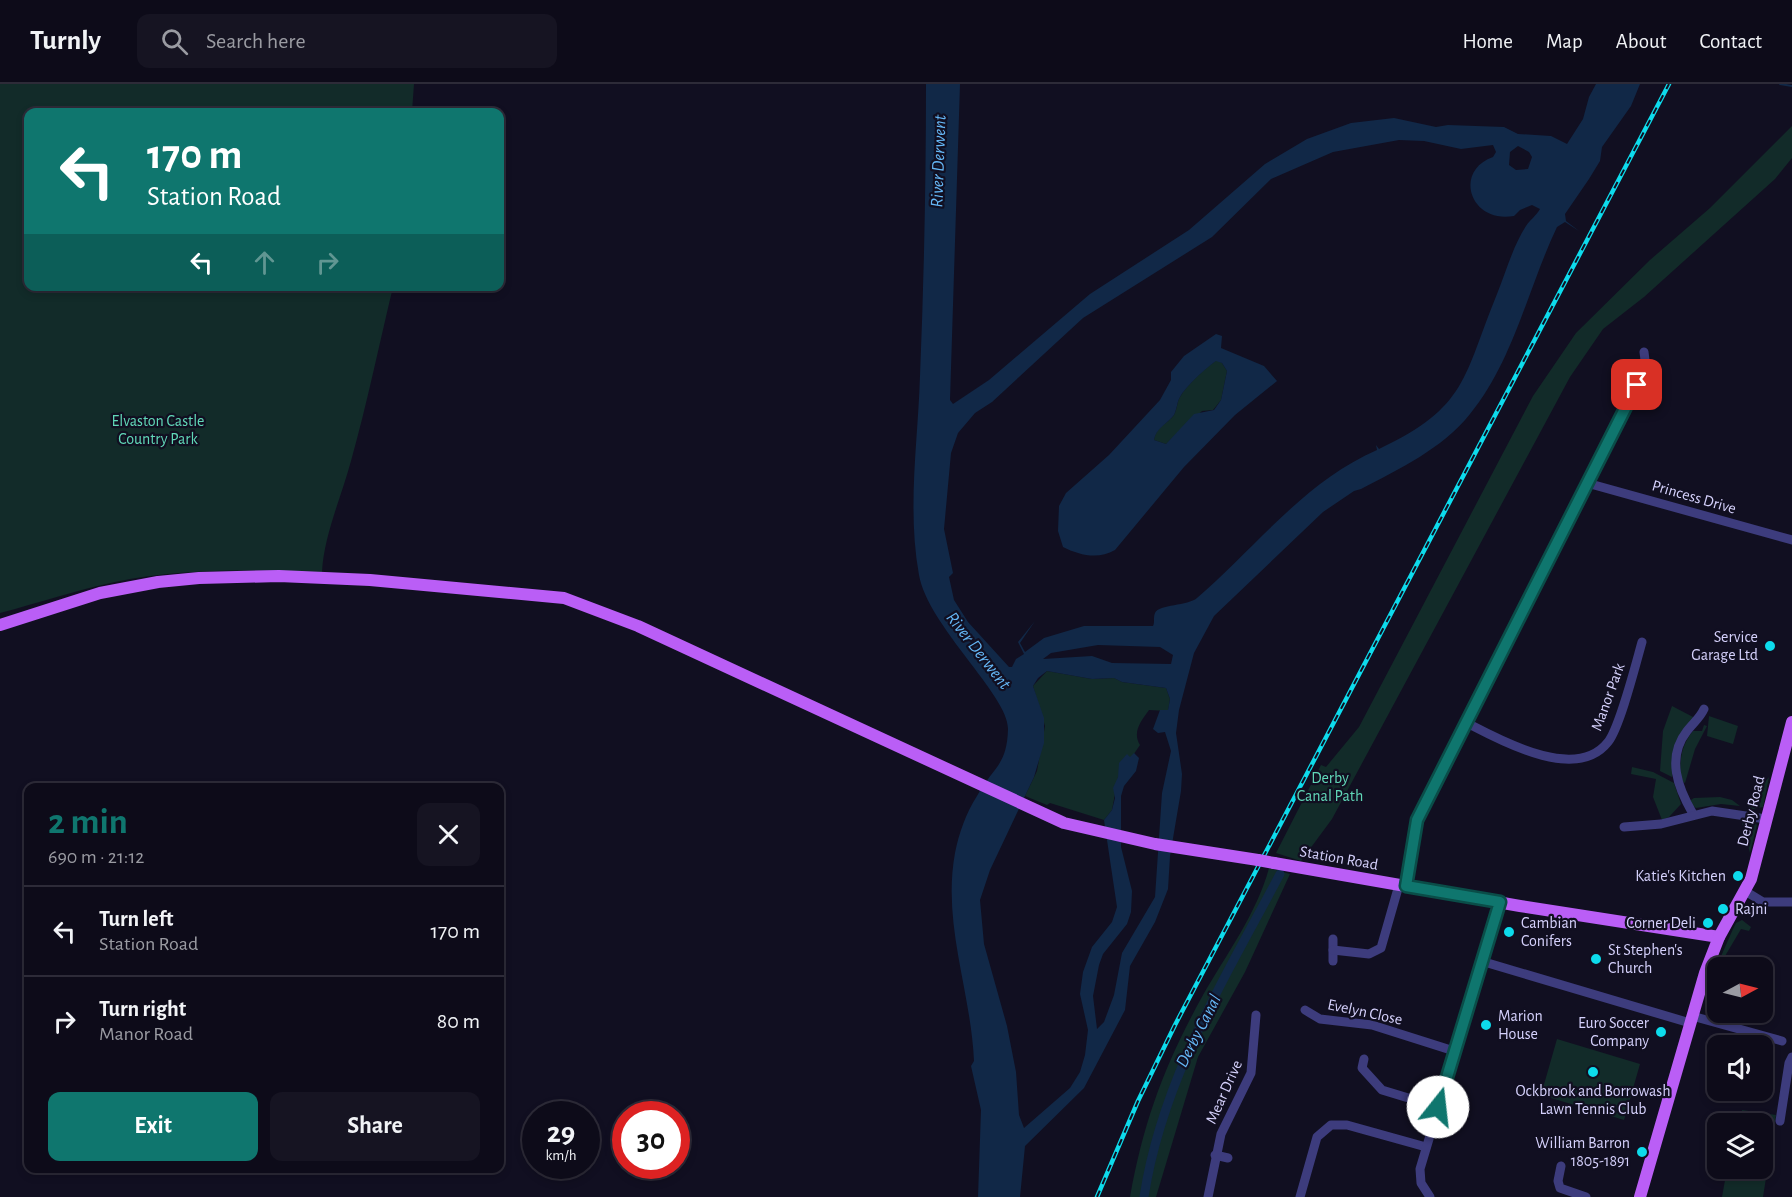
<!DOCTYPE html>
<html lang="en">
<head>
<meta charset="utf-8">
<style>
  :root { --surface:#0d0b19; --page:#161422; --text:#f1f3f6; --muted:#9a9ba2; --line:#2d2b38; --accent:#0f766e }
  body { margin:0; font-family:"Alegreya Sans",sans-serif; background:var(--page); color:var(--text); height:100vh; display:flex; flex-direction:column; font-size:22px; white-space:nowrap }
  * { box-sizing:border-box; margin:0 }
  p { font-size:20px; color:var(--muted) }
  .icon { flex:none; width:33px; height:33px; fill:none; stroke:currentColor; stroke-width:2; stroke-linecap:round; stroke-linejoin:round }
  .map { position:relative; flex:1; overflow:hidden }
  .panel { position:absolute; left:24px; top:699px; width:480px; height:390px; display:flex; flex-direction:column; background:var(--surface); border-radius:12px; box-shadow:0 3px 9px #0003,0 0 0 2px var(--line) }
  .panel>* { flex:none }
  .top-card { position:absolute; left:24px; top:24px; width:480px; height:183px; border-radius:12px; box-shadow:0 3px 9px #0003,0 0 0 2px var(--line); background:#0f766e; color:#fff; overflow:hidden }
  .needle { width:39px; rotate:83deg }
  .buttons { position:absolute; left:1707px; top:873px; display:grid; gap:12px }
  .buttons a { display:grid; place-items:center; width:66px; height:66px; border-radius:12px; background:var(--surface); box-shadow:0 3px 9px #0003,0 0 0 2px var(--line); font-size:30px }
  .speed { position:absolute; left:522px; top:1017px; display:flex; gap:12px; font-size:30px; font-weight:700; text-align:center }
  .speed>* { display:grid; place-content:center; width:78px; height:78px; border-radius:50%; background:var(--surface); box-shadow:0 3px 9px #0003,0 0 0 2px var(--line); line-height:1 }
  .speed small { font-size:15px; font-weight:400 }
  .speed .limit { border:9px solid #d22; background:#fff; color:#111 }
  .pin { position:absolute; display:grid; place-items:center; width:51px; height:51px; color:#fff; margin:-26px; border-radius:12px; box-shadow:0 3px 9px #0006 }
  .me { position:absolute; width:66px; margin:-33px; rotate:16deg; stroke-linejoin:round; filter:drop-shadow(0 0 4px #0008) }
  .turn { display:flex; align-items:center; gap:21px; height:126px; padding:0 24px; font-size:27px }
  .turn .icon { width:78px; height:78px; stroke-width:2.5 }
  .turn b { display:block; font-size:42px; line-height:51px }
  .lanes { display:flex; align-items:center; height:57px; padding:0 24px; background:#0003; justify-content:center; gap:30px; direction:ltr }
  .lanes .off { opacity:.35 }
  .round { display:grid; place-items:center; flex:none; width:63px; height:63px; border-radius:12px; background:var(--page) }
  .summary { display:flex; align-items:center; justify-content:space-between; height:102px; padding:0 24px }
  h1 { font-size:36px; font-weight:700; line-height:45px; color:var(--accent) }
  .primary-button { display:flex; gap:12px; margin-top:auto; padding:12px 24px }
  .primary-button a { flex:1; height:69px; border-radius:12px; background:var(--accent); color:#fff; font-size:24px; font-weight:700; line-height:69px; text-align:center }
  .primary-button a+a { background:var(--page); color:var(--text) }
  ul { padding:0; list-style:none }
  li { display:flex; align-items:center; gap:18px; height:90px; padding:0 24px; border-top:2px solid var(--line) }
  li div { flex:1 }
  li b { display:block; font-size:22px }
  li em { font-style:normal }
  header { display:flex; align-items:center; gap:36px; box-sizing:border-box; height:84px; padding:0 30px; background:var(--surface); border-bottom:2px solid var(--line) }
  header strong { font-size:28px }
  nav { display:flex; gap:33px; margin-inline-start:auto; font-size:21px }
  .search { width:420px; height:54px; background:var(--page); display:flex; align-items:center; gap:15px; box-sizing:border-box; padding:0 21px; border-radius:12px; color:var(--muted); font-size:22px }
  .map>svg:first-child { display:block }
</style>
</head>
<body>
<header>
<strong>Turnly</strong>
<div class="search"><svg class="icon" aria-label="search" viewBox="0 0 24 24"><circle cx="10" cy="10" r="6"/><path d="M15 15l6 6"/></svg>Search here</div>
<nav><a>Home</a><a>Map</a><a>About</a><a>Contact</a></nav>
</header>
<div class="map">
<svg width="1792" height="1113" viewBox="0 0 1792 1113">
  <rect width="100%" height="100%" fill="#110f21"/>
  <!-- green -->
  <g fill="#122b29">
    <path d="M0,0H414L412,28H28V202L393,203C379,261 367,320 351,377C341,414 324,451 322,488C253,486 183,484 115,498C77,506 38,519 0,529Z"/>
    <path d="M1792,42V74L1775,95L1644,213L1603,245L1570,293L1332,735L1301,777L1276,769L1321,681L1326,683L1359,643L1533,312L1576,249L1650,176L1710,124Z"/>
    <path d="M1217,276L1222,279L1227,287L1221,316L1213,326L1202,327L1166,360L1154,356C1156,343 1167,340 1174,331C1177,325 1177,318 1180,313C1187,301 1205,284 1217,276Z"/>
    <path d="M1047,587L1092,595L1114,594L1122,598L1166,604L1170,615L1168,627L1149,626C1141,637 1132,648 1140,661L1118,693L1112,726L1104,736L1050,719L1047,721L1025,712L1037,687L1045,642L1033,602Z"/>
    <path d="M1672,622L1695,634L1674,662L1672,693L1660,687L1663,647Z"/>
    <path d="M1709,632L1738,642L1733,660L1707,652Z"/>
    <path d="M1704,641L1707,642L1695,665L1685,699L1680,697C1680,677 1680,663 1693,647H1702Z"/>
    <path d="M1632,683L1653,688L1674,699L1681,720L1669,733L1662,736L1653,713L1656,695L1631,690Z"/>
    <path d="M1769,693L1763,723L1749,726L1748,719Z"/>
    <path d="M1720,713L1732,716L1740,722L1721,720L1696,724L1688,718L1694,714Z"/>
    <path d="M1741,735L1753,737L1757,741L1750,769Z"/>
    <path d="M1269,784L1290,790L1245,888L1198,973L1156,1113H1130C1144,1035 1165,980 1203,911C1226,871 1257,829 1269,784Z"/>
    <path d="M1742,836L1751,843L1749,847L1741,845L1718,884L1714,896L1711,895L1733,845L1736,839Z"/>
    <path d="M1557,955L1640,980L1624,1036L1541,1011Z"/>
    <path d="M1742,1026L1776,1031L1763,1113H1722L1727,1085L1762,1084L1767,1049H1763L1762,1040L1740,1039Z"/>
  </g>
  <!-- water -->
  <g fill="#112847" fill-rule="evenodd">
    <path d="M926,0H960L950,316L953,320L989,296L1090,210L1189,146L1265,80L1307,55L1351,39L1394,34L1436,43L1448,41L1504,43L1518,50L1551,52L1567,60L1583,35L1589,13L1596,0H1640L1631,22L1602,63L1600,77L1589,95L1565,130L1566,137L1579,147L1565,138L1557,143C1528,204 1513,278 1470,330C1442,365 1399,385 1361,405L1354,407L1323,428L1214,532L1194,569L1179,626L1176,649L1182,690L1181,707L1170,772L1168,805L1155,838L1130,882L1125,926L1084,1004L1025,1062L1020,1113H978L981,1026L971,982L974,977C971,907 942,840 955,769C959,749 966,729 977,712C993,683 1007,682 1008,645C1009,612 928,542 919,491C907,425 918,358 920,292C924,195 926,97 926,0ZM1399,56L1424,57L1461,65L1493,61L1496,68L1493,73C1453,87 1470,140 1514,132L1520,126L1532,121L1540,125C1536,132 1530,136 1526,142C1513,162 1506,188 1497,210C1463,293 1468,323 1379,365L1376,361L1377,366C1304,398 1256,463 1197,514C1188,522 1159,520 1155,529C1153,534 1155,538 1153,542H1084L1044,554L1025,568L1020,559L1035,537L1018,558L1024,570L1016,575L1012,583H1009L968,538L954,516L949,493L953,489L944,445L951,369L958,349L975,329L992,318L1083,234L1212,153L1271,95L1333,68ZM1518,62L1529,68L1532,73L1528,85L1516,86L1509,81L1510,68ZM1098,561L1160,563L1173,571L1171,580L1112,579L1092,572L1043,575L1051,569ZM1047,587L1092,595L1114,594L1122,598L1166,604L1170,615L1168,626H1160L1153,645L1158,649L1165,648L1171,667L1162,709L1155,813L1122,869L1114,911L1104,938L1097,945L1093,912L1099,881L1103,870L1127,840L1131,828L1132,807L1121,763V712L1124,702L1136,687L1139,674L1134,669L1130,673L1127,670L1119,679L1118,693L1113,704L1115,714L1112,726L1104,736L1117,823L1112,838L1092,863L1083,888L1080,910L1088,946L1085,971L1080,988L1070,1004L1024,1044L1019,1031L1016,988L1007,942L984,860L980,816L990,786L1034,693L1044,659V634L1033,602L1038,594Z"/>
    <path d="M1216,250L1222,252L1221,264L1264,282L1277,297L1235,331L1184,383L1115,466C1098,476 1079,471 1063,463L1058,447L1059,422L1066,409L1109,371L1160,316L1171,296V288L1184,272ZM1216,277L1222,279L1227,287L1221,316L1214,326L1194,330L1166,360L1154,356C1156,344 1167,340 1174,331C1177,325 1177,318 1180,313C1187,301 1205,285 1216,277Z"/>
  </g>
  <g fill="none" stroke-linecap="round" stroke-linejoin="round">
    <!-- stream -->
    <path stroke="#112847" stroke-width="2" d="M1780,0L1792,2"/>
    <!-- canal -->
    <path stroke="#112847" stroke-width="9" d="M1144,1113C1162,995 1225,894 1280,790"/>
    <!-- minor -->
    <g stroke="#3d3c7d" stroke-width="9">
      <path d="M1587,399L1792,456"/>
      <path d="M1467,639C1500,656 1576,699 1608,658C1620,643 1636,579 1642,558"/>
      <path d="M1693,730C1678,704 1666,674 1687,647C1693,639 1700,634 1704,625"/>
      <path d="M1624,743L1661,740L1712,727L1766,735"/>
      <path d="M1406,802L1416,741L1421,727L1646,284L1644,268"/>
      <path d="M1745,807L1763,818H1792"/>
      <path d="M1333,855V877"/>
      <path d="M1333,866L1369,870L1381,864L1399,801"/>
      <path d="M1481,877L1690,939"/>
      <path d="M1305,926L1320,935L1372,941L1454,967"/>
      <path d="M1692,932L1782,957"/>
      <path d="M1364,975L1362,984L1382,1006L1438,1023"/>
      <path d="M1780,1037L1789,979L1792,973"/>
      <path d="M1215,1071L1228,1074"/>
      <path d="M1561,1082L1558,1097L1560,1104L1586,1113"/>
      <path d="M1208,1113L1221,1050L1251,989L1256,931"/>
      <path d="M1300,1113L1317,1053L1331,1041H1347L1426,1063"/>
      <path d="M1430,1113L1421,1099L1420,1085L1500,818"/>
    </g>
    <!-- major -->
    <g stroke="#ba5ef6" stroke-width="12">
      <path d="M0,541L100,509L158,498L199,494L279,492L370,496L564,514L638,542L1064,739L1155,760L1258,776"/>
      <path d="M1274,779L1520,822L1719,853"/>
      <path d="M1640,1113L1705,889L1719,853L1751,795L1792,638"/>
    </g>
    <!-- rail casing -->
    <g stroke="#0ddbec" stroke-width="4.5">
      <path id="rail" d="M1097,1113L1138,1017L1175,941L1669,0"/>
    </g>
    <!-- rail -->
    <use href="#rail" stroke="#110f21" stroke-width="2" stroke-dasharray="7" stroke-linecap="butt"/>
    <!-- major-bridge -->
    <path stroke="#ba5ef6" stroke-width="12" d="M1258,776L1274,779"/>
  </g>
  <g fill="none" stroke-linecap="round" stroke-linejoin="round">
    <!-- route casing -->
    <g stroke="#0a4d48" stroke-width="15">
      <path id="route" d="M1438,1023L1500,818L1406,802L1417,736L1637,301"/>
    </g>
    <!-- route -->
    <use href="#route" stroke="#0f766e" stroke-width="10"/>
  </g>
  <!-- markers -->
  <g fill="#0ddbec" stroke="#110f21" stroke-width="2">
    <circle cx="1770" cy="562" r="6"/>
    <circle cx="1738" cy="792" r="6"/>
    <circle cx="1723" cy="825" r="6"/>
    <circle cx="1708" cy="839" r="6"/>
    <circle cx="1509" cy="848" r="6"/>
    <circle cx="1596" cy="875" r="6"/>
    <circle cx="1486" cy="941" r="6"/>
    <circle cx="1661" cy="948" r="6"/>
    <circle cx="1593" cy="988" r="6"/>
    <circle cx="1642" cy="1068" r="6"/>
  </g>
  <g text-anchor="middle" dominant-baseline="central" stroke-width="4.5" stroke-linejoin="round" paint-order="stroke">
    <!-- park labels -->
    <g font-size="16" fill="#61d8b8" stroke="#110f21">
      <text x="158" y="337">Elvaston Castle<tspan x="158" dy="18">Country Park</tspan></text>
      <text x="1330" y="694">Derby<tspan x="1330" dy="18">Canal Path</tspan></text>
    </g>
    <!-- street labels -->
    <g font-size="16" fill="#d5d1fc" stroke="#110f21">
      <text transform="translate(1694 413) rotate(16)">Princess Drive</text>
      <text transform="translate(1608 613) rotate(-70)">Manor Park</text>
      <text transform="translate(1751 727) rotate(-76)">Derby Road</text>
      <text transform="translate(1339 774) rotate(10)">Station Road</text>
      <text transform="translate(1365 928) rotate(12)">Evelyn Close</text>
      <text transform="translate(1224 1008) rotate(-66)">Mear Drive</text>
    </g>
    <!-- poi labels -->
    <g font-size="16" fill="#d5d1fc" stroke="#110f21" text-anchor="end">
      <text x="1758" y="553">Service<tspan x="1758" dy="18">Garage Ltd</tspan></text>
      <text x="1726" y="792">Katie's Kitchen</text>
      <text x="1735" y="825" text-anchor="start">Rajni</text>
      <text x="1521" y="839" text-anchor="start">Cambian<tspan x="1521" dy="18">Conifers</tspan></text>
      <text x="1696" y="839">Corner Deli</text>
      <text x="1608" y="866" text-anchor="start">St Stephen's<tspan x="1608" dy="18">Church</tspan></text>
      <text x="1498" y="932" text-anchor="start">Marion<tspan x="1498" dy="18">House</tspan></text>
      <text x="1649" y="939">Euro Soccer<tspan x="1649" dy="18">Company</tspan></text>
      <text x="1593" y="1007" text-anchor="middle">Ockbrook and Borrowash<tspan x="1593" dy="18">Lawn Tennis Club</tspan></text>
      <text x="1630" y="1059">William Barron<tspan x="1630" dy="18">1805-1891</tspan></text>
    </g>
    <!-- water labels -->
    <g font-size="18" font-style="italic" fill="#65b7f6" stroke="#110f21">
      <text transform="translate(939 77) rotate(-88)">River Derwent</text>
      <text transform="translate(978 567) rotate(52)">River Derwent</text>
      <text transform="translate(1199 947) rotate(-63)">Derby Canal</text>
    </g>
  </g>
</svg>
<div class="buttons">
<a><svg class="needle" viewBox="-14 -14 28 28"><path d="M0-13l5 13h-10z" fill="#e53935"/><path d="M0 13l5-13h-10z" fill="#9a9ba2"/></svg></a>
<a><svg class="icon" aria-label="sound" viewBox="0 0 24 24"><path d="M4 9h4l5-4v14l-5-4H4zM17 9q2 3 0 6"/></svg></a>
<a><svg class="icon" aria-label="layers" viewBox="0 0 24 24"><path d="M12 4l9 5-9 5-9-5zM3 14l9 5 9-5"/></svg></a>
</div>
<div class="speed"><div>29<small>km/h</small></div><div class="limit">30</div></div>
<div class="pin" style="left:1637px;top:301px;background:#d93025"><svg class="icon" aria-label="arrive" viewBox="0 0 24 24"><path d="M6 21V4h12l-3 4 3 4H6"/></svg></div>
<svg class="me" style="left:1438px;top:1023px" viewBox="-20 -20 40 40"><circle r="19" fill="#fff"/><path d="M0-13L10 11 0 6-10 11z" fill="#0f766e"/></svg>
<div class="top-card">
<div class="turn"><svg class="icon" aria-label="left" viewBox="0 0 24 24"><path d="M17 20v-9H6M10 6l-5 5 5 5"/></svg><div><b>170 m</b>Station Road</div></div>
<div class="lanes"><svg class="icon" aria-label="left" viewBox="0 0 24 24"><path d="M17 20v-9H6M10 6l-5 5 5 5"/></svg><svg class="icon off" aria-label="ahead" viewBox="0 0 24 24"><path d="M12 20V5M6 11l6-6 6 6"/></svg><svg class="icon off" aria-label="right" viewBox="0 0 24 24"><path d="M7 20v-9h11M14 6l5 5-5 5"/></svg></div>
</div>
<section class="panel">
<div class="summary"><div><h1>2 min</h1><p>690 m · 21:12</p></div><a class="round"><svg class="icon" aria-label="close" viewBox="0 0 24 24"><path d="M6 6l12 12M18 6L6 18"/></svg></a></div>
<ul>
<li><svg class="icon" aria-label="left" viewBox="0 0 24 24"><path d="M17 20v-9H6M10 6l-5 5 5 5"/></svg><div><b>Turn left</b><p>Station Road</p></div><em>170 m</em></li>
<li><svg class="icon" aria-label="right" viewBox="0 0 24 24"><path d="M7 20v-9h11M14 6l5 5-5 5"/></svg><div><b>Turn right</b><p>Manor Road</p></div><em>80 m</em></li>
</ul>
<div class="primary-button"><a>Exit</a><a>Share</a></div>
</section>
</div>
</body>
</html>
